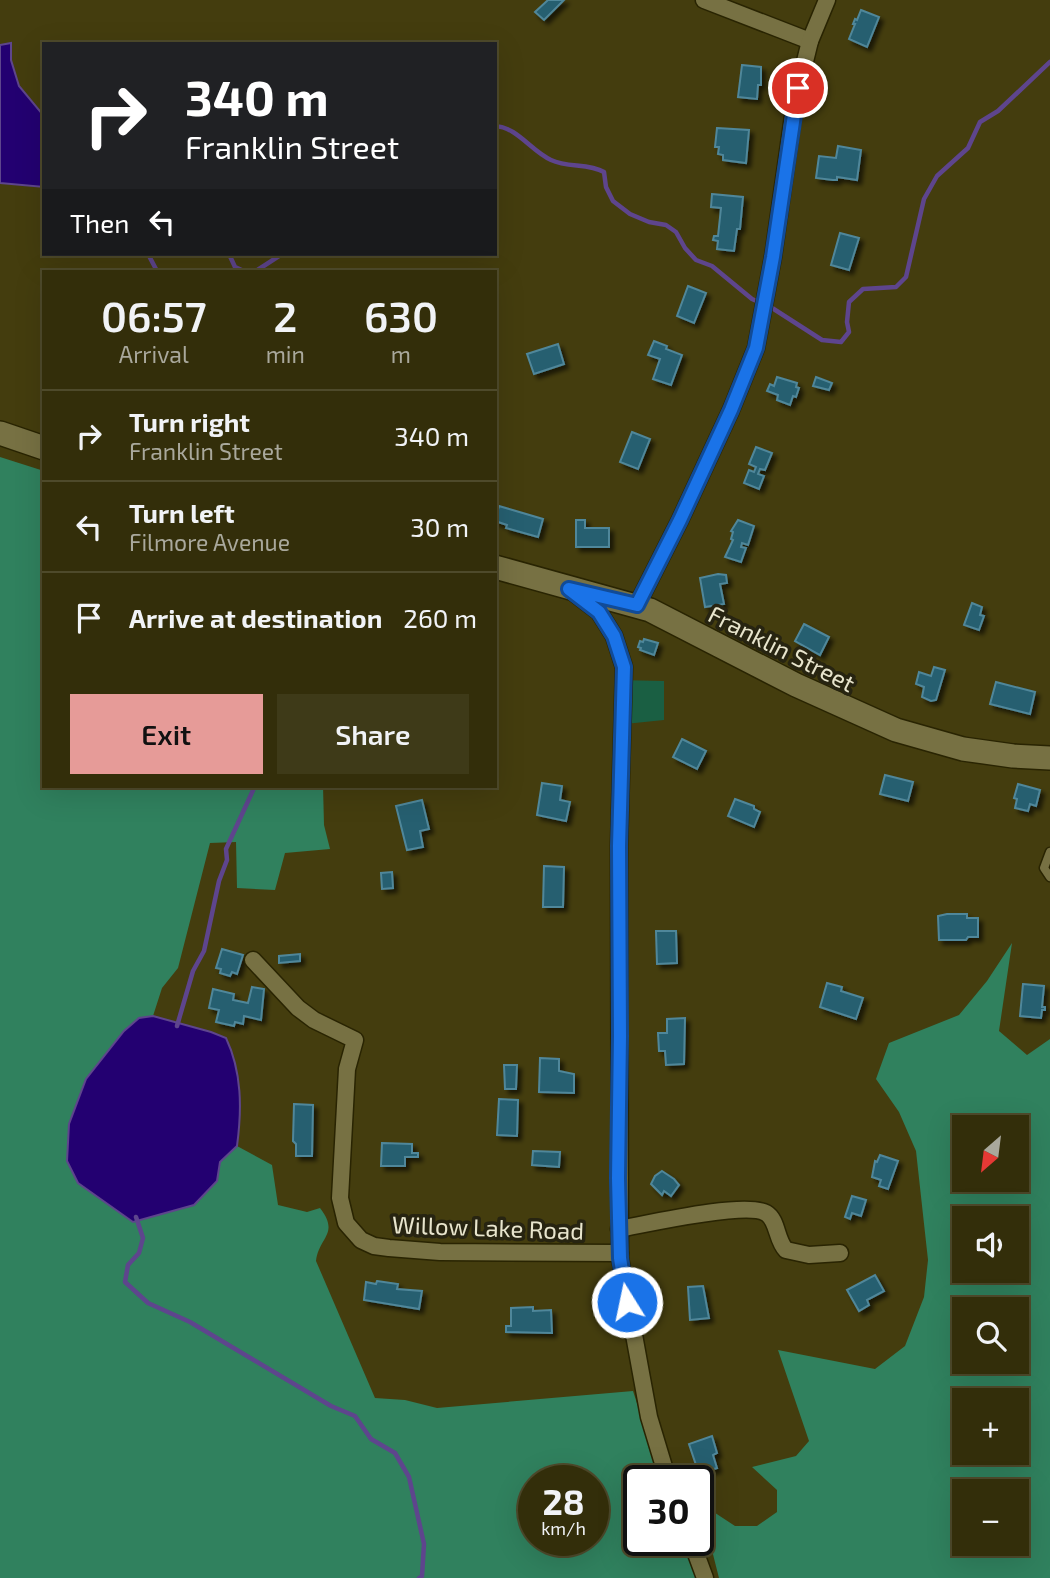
<!DOCTYPE html>
<html lang="en">
<head>
<meta charset="utf-8">
<style>
  :root { --surface:#332e0a; --page:#3e3a18; --text:#f1f3f6; --muted:#a9a89c; --line:#4e4a2b; --accent:#e69b98 }
  body { margin:0; font-family:"Exo 2",sans-serif; background:var(--page); color:var(--text); height:100vh; display:flex; flex-direction:column; font-size:26px; white-space:nowrap }
  * { box-sizing:border-box; margin:0 }
  p { font-size:23px; color:var(--muted) }
  .icon { flex:none; width:38px; height:38px; fill:none; stroke:currentColor; stroke-width:2; stroke-linecap:round; stroke-linejoin:round }
  .map { position:relative; flex:1; overflow:hidden }
  .drawer { position:absolute; left:42px; top:270px; width:455px; height:518px; display:flex; flex-direction:column; background:var(--surface); border-radius:0px; box-shadow:0 7px 28px #0002,0 0 0 2px var(--line) }
  .drawer>* { flex:none }
  .top-card { position:absolute; left:42px; top:42px; width:455px; height:214px; border-radius:0px; box-shadow:0 7px 28px #0002,0 0 0 2px var(--line); background:#202124; color:#fff; overflow:hidden }
  .needle { width:46px; rotate:208deg }
  .controls { position:absolute; left:952px; top:1115px; display:grid; gap:14px }
  .controls a { display:grid; place-items:center; width:77px; height:77px; border-radius:0px; background:var(--surface); box-shadow:0 7px 28px #0002,0 0 0 2px var(--line); font-size:35px }
  .speed { position:absolute; left:518px; top:1465px; display:flex; gap:14px; font-size:35px; font-weight:700; text-align:center }
  .speed>* { display:grid; place-content:center; width:91px; height:91px; border-radius:50%; background:var(--surface); box-shadow:0 7px 28px #0002,0 0 0 2px var(--line); line-height:1 }
  .speed small { font-size:18px; font-weight:400 }
  .speed .limit { border:4px solid #111; border-radius:10px; background:#fff; color:#111 }
  .pin { position:absolute; display:grid; place-items:center; width:60px; height:60px; color:#fff; margin:-30px; border:4px solid #fff; border-radius:50%; box-shadow:0 2px 7px #0007 }
  .me { position:absolute; width:77px; margin:-38px; rotate:350deg; stroke-linejoin:round; filter:drop-shadow(0 0 5px #0008) }
  .turn { display:flex; align-items:center; gap:24px; height:147px; padding:0 28px; font-size:32px }
  .turn .icon { width:91px; height:91px; stroke-width:2.5 }
  .turn b { display:block; font-size:49px; line-height:60px }
  .then { display:flex; align-items:center; height:66px; padding:0 28px; background:#0003; gap:14px; font-size:26px }
  .eta { display:flex; justify-content:space-evenly; align-items:center; height:119px; text-align:center }
  .eta b { font-size:42px; font-weight:600; line-height:49px }
  .primary-button { display:flex; gap:14px; margin-top:auto; padding:14px 28px }
  .primary-button a { flex:1; height:80px; border-radius:0px; background:var(--accent); color:#111; font-size:28px; font-weight:600; line-height:80px; text-align:center }
  .primary-button a+a { background:var(--page); color:var(--text) }
  ul { padding:0; list-style:none }
  li { display:flex; align-items:center; gap:21px; height:91px; padding:0 28px; border-top:2px solid var(--line) }
  li div { flex:1 }
  li b { display:block; font-size:26px }
  li em { font-style:normal }
  .map>svg:first-child { display:block }
</style>
</head>
<body>
<div class="map">
<svg width="1050" height="1578" viewBox="0 0 1050 1578">
  <defs>
    <filter id="shadow"><feDropShadow dx="4" dy="4" stdDeviation="2" flood-color="#0009"/></filter>
  </defs>
  <rect width="100%" height="100%" fill="#443d0e"/>
  <!-- green -->
  <path fill="#1a5f43" d="M616,680L664,681V720L615,725Z"/>
  <!-- forest -->
  <g fill="#30815e" fill-rule="evenodd">
    <path d="M0,457L44,471V786H323L324,825L330,849L285,853L275,890L237,888L236,842L210,843L178,968L162,988L153,1016L138,1018L124,1031L86,1079L69,1124L217,1181L220,1162L237,1146L272,1165L278,1205L307,1212L320,1208C340,1234 319,1237 316,1261L375,1398L405,1400L437,1408L633,1391L662,1480H639V1540H682L696,1578H0ZM534,1480H593V1540H534Z"/>
    <path d="M1012,943L999,1031L1027,1055L1050,1039V1578H719L700,1503L735,1526H757L777,1512V1490L752,1467L796,1456L809,1441L778,1350L875,1369L905,1346L924,1297L928,1260L916,1151L899,1112L876,1079L889,1043L959,1015L987,981ZM964,1127H1017V1180H964ZM964,1218H1017V1270H964ZM964,1309H1017V1362H964ZM964,1400H1017V1452H964ZM964,1491H1017V1544H964Z"/>
  </g>
  <!-- water -->
  <g fill="#230071" stroke="#5e458d" stroke-width="2">
    <path d="M11,43V60L19,86L44,116V187L0,183V45Z"/>
    <path d="M153,1016L211,1032L226,1038C242,1072 242,1109 237,1146L220,1162L217,1181L194,1205L133,1222L78,1183L67,1161L69,1124L86,1079L124,1031L139,1018Z"/>
  </g>
  <g fill="none" stroke-linecap="round" stroke-linejoin="round">
    <!-- stream -->
    <g stroke="#5e458d" stroke-width="4.5">
      <path d="M495,126C517,127 531,151 551,160C568,168 588,163 604,172L606,187L613,201L630,214L649,222L666,225L676,232L685,248L696,260L712,266L752,299L761,303"/>
      <path d="M148,254L157,271"/>
      <path d="M229,254L235,267L244,271"/>
      <path d="M256,271L282,254"/>
      <path d="M769,306L822,340L841,342L849,332L847,322L849,302L863,289L896,287L906,277L924,199L937,176L968,148L980,122L998,111L1050,62"/>
      <path d="M177,1026L193,971L204,951L219,881L227,860L226,849L255,786"/>
      <path d="M136,1217L143,1238L139,1253L128,1265L125,1282L148,1303L190,1322L331,1406L355,1416L371,1439L395,1453L409,1477L424,1544L422,1576L419,1578"/>
    </g>
  </g>
  <!-- building -->
  <g fill="#265e70" stroke="#50879a" stroke-width="2" filter="url(#shadow)">
    <path d="M548,0H564L544,20L535,12Z"/>
    <path d="M861,10L879,17L867,47L849,39L855,24H853L855,19L857,20Z"/>
    <path d="M742,65L761,67V85H758L757,99L738,97Z"/>
    <path d="M717,128L749,130L746,163L723,160V155L718,154L719,147H715Z"/>
    <path d="M838,146L861,150L857,180L837,177V180H833L816,178L819,156L836,158Z"/>
    <path d="M712,194L743,197L740,229H737L734,251L717,249L718,241L713,240L714,236H718L721,208L711,207Z"/>
    <path d="M840,233L859,238L849,270L831,265Z"/>
    <path d="M688,286L706,293L694,323L677,316Z"/>
    <path d="M654,341L667,346L666,349L682,355L671,385L653,379L660,359L648,355Z"/>
    <path d="M558,344L564,364L534,374L527,354Z"/>
    <path d="M777,377L797,383L796,387L799,388L796,397L793,396L790,405L777,400L778,395L767,391L770,384L774,386Z"/>
    <path d="M816,377L832,383L829,390L813,386Z"/>
    <path d="M632,432L650,439L638,469L620,462Z"/>
    <path d="M756,447L772,453L765,470L760,469L758,474L764,476L759,489L744,483L749,470L754,472L756,467L749,464Z"/>
    <path d="M499,506L543,519L538,537L506,528L507,525L495,521Z"/>
    <path d="M576,520H585V528H609V547H576Z"/>
    <path d="M738,520L754,526L748,545L742,543L741,547L746,548L741,562L725,557L733,540L731,539L733,532L731,531Z"/>
    <path d="M718,574L726,575L727,583L720,584L724,604L705,607L700,578Z"/>
    <path d="M972,603L982,607L980,615L984,616L979,630L964,625Z"/>
    <path d="M804,624L829,637L820,655L795,641Z"/>
    <path d="M644,639L658,643L654,655L640,650L641,648L638,647L640,641L643,642Z"/>
    <path d="M934,667L945,670L936,700L931,701L922,697L924,687L916,684L919,672L931,676Z"/>
    <path d="M996,682L1035,692L1030,714L990,704Z"/>
    <path d="M682,739L706,751L697,769L673,757Z"/>
    <path d="M885,775L913,782L908,801L880,794Z"/>
    <path d="M542,783L562,786L560,800L570,802L566,821L537,815Z"/>
    <path d="M1018,784L1040,790L1036,806L1030,804L1028,811L1015,808L1017,799L1014,798Z"/>
    <path d="M735,799L754,806V809L760,812L754,827L728,816Z"/>
    <path d="M422,800L429,829L420,831L423,847L407,850L396,806Z"/>
    <path d="M544,866L564,867L563,907H543Z"/>
    <path d="M392,872L393,888L382,889L381,873Z"/>
    <path d="M947,914H967V918H978V937H968L966,940H939L938,916Z"/>
    <path d="M656,931H676L677,963L657,964Z"/>
    <path d="M222,949L243,955L237,974L232,972L230,976L220,973L221,969L216,968Z"/>
    <path d="M300,954V961L279,963V956Z"/>
    <path d="M827,983L842,987L841,991L863,998L856,1019L820,1007Z"/>
    <path d="M1023,984L1044,986L1042,1007H1045V1010H1042L1041,1018L1020,1016Z"/>
    <path d="M252,987L264,989L261,1020L244,1016L243,1024L235,1022L234,1026L216,1022L219,1010L209,1008L213,989L234,994L233,1000L248,1003Z"/>
    <path d="M685,1018L684,1064L666,1065L665,1051H659L658,1033H667V1019Z"/>
    <path d="M540,1058L559,1059V1071L574,1074V1093L539,1092Z"/>
    <path d="M504,1065H517L516,1089H505Z"/>
    <path d="M499,1099L518,1100L517,1136L497,1135Z"/>
    <path d="M294,1104L313,1105L312,1156H296V1144L293,1141Z"/>
    <path d="M382,1143L412,1144V1153H418V1157H405V1166H381Z"/>
    <path d="M533,1151L560,1152L559,1167L532,1165Z"/>
    <path d="M880,1155L898,1161L888,1189L879,1186L881,1180L872,1177L875,1161L877,1162Z"/>
    <path d="M662,1171L674,1179L679,1185L671,1196L664,1191L662,1195L651,1184L655,1176Z"/>
    <path d="M852,1196L866,1200L861,1216L852,1213L850,1219L845,1217Z"/>
    <path d="M875,1275L884,1291L867,1300L869,1305L859,1311L847,1290Z"/>
    <path d="M377,1281L398,1284L397,1289L422,1291L419,1309L364,1300L366,1282L376,1284Z"/>
    <path d="M703,1286L709,1318L690,1320L688,1287Z"/>
    <path d="M533,1307V1311L551,1310L552,1333L506,1332V1326H511V1308Z"/>
    <path d="M712,1436L717,1453L713,1455L717,1468L699,1474L689,1444Z"/>
  </g>
  <g fill="none" stroke-linecap="round" stroke-linejoin="round">
    <!-- lane casing -->
    <g stroke="#292402" stroke-width="11">
      <path id="lane" d="M1050,852L1044,868L1050,877"/>
    </g>
    <!-- street casing -->
    <g stroke="#292402" stroke-width="19">
      <g id="street">
        <path d="M704,0L810,41"/>
        <path d="M574,593L599,612L614,636L624,667L619,846L620,1258L649,1417L668,1480"/>
        <path d="M637,605L680,520L731,410L756,348L773,257L795,102L810,41L827,0"/>
        <path d="M253,960L298,1008L314,1020L355,1040L347,1069L340,1198L346,1223L361,1240L374,1246L389,1248L440,1252L620,1253"/>
        <path d="M619,1229C647,1224 745,1201 766,1213C778,1220 776,1240 786,1250L809,1255L840,1253"/>
        <path d="M691,1540L705,1578"/>
      </g>
    </g>
    <!-- secondary casing -->
    <g stroke="#292402" stroke-width="26">
      <g id="secondary">
        <path d="M0,433L44,448"/>
        <path d="M495,567L650,610L796,685L896,730L963,749L1013,756L1050,758"/>
      </g>
    </g>
    <!-- lane -->
    <use href="#lane" stroke="#777143" stroke-width="8"/>
    <!-- street -->
    <use href="#street" stroke="#777143" stroke-width="16"/>
    <!-- secondary -->
    <use href="#secondary" stroke="#777143" stroke-width="23"/>
  </g>
  <g fill="none" stroke-linecap="round" stroke-linejoin="round">
    <!-- route casing -->
    <g stroke="#114b97" stroke-width="18">
      <path id="route" d="M627,1302L620,1258L618,1178L620,1036L619,846L624,667L614,636L599,612L569,589L637,605L680,520L731,410L756,348L773,257L798,88"/>
    </g>
    <!-- route -->
    <use href="#route" stroke="#1a73e8" stroke-width="12"/>
  </g>
  <g text-anchor="middle" dominant-baseline="central" stroke-width="7" stroke-linejoin="round" paint-order="stroke">
    <!-- street labels -->
    <g font-size="24" fill="#e8e5cd" stroke="#272411">
      <text transform="translate(782 648) rotate(27)">Franklin Street</text>
      <text transform="translate(488 1227) rotate(2)">Willow Lake Road</text>
    </g>
  </g>
</svg>
<div class="controls">
<a><svg class="needle" viewBox="-14 -14 28 28"><path d="M0-13l5 13h-10z" fill="#e53935"/><path d="M0 13l5-13h-10z" fill="#a9a89c"/></svg></a>
<a><svg class="icon" aria-label="sound" viewBox="0 0 24 24"><path d="M4 9h4l5-4v14l-5-4H4zM17 9q2 3 0 6"/></svg></a>
<a><svg class="icon" aria-label="search" viewBox="0 0 24 24"><circle cx="10" cy="10" r="6"/><path d="M15 15l6 6"/></svg></a>
<a>+</a>
<a>−</a>
</div>
<div class="speed"><div>28<small>km/h</small></div><div class="limit">30</div></div>
<div class="pin" style="left:798px;top:88px;background:#d93025"><svg class="icon" aria-label="arrive" viewBox="0 0 24 24"><path d="M6 21V4h12l-3 4 3 4H6"/></svg></div>
<svg class="me" style="left:627px;top:1302px" viewBox="-20 -20 40 40"><circle r="17" fill="#1a73e8" stroke="#fff" stroke-width="3"/><path d="M0-11L8 9 0 5-8 9z" fill="#fff"/></svg>
<div class="top-card">
<div class="turn"><svg class="icon" aria-label="right" viewBox="0 0 24 24"><path d="M7 20v-9h11M14 6l5 5-5 5"/></svg><div><b>340 m</b>Franklin Street</div></div>
<div class="then">Then<svg class="icon" aria-label="left" viewBox="0 0 24 24"><path d="M17 20v-9H6M10 6l-5 5 5 5"/></svg></div>
</div>
<section class="drawer">
<div class="eta">
<div><b>06:57</b><p>Arrival</p></div>
<div><b>2</b><p>min</p></div>
<div><b>630</b><p>m</p></div>
</div>
<ul>
<li><svg class="icon" aria-label="right" viewBox="0 0 24 24"><path d="M7 20v-9h11M14 6l5 5-5 5"/></svg><div><b>Turn right</b><p>Franklin Street</p></div><em>340 m</em></li>
<li><svg class="icon" aria-label="left" viewBox="0 0 24 24"><path d="M17 20v-9H6M10 6l-5 5 5 5"/></svg><div><b>Turn left</b><p>Filmore Avenue</p></div><em>30 m</em></li>
<li><svg class="icon" aria-label="arrive" viewBox="0 0 24 24"><path d="M6 21V4h12l-3 4 3 4H6"/></svg><div><b>Arrive at destination</b></div><em>260 m</em></li>
</ul>
<div class="primary-button"><a>Exit</a><a>Share</a></div>
</section>
</div>
</body>
</html>
